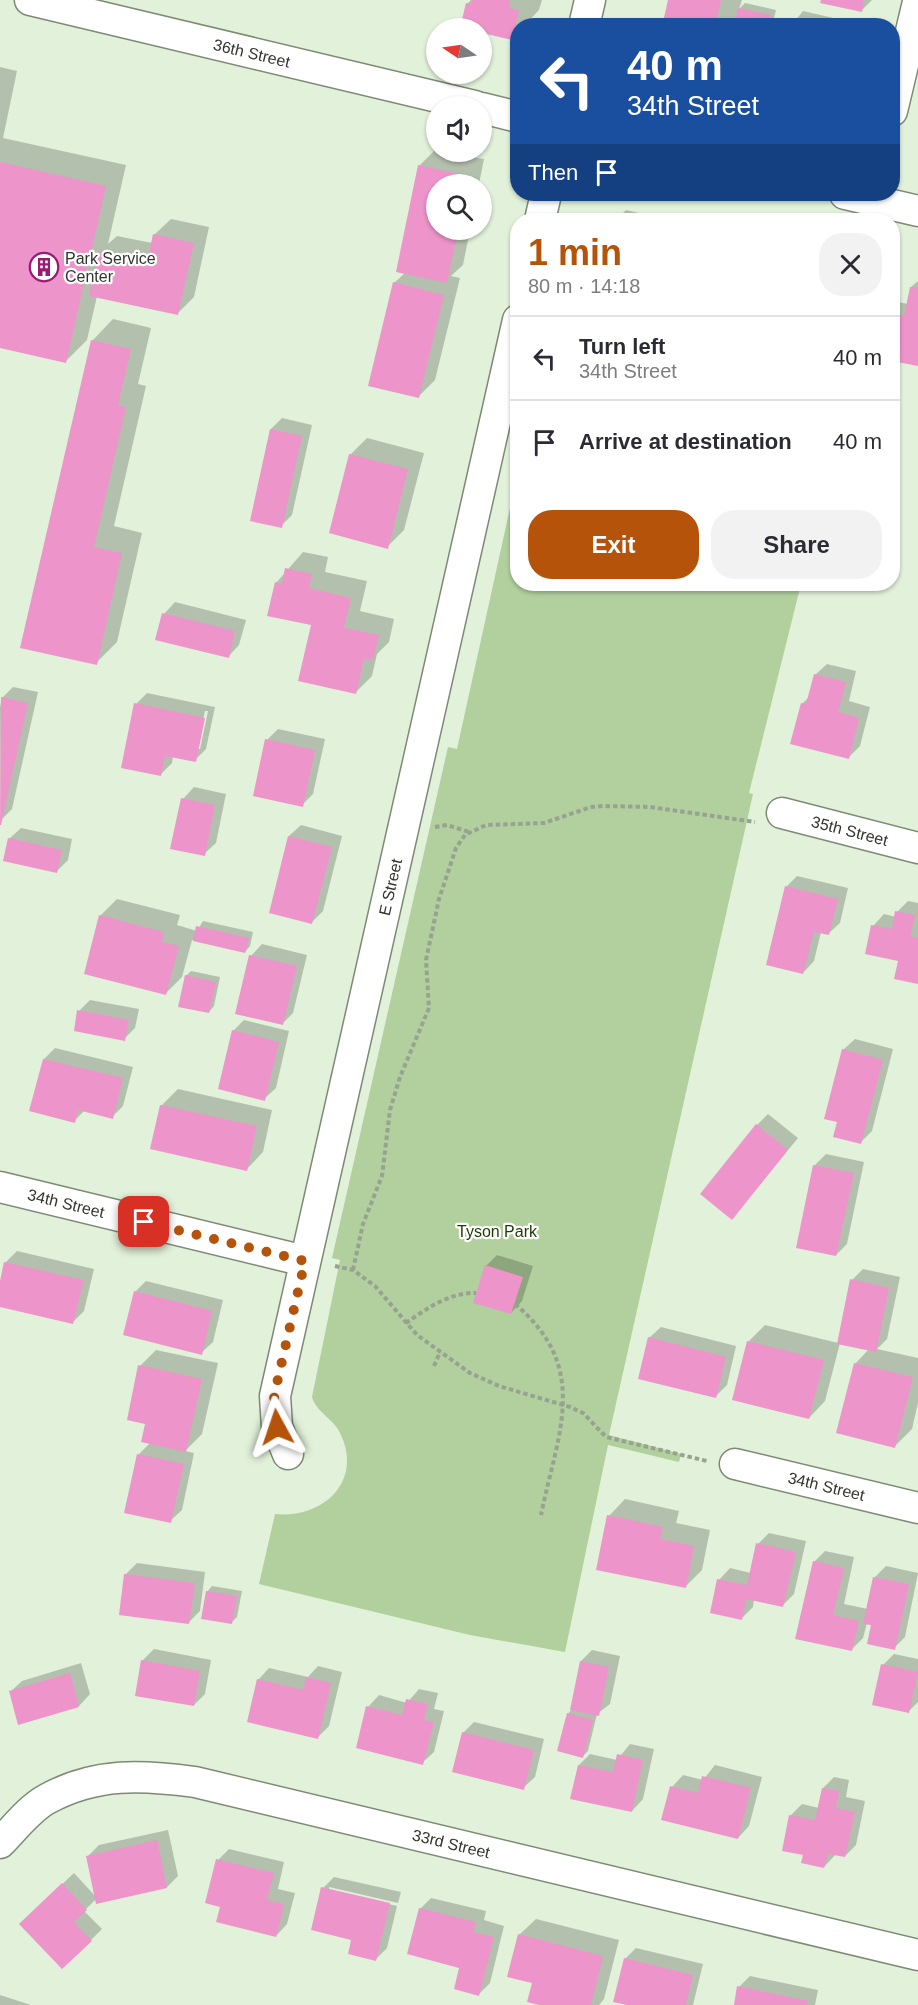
<!DOCTYPE html>
<html lang="en">
<head>
<meta charset="utf-8">
<style>
  :root { --surface:#fff; --page:#f2f2f3; --text:#2b2b33; --muted:#7c7c81; --line:#e1e1e2; --accent:#b45309 }
  body { margin:0; font-family:Arial,sans-serif; background:var(--page); color:var(--text); height:100vh; display:flex; flex-direction:column; font-size:22px; white-space:nowrap }
  * { box-sizing:border-box; margin:0 }
  p { font-size:20px; color:var(--muted) }
  .icon { flex:none; width:33px; height:33px; fill:none; stroke:currentColor; stroke-width:2; stroke-linecap:round; stroke-linejoin:round }
  .map { position:relative; flex:1; overflow:hidden }
  .sheet { position:absolute; left:510px; top:213px; width:390px; height:378px; display:flex; flex-direction:column; background:var(--surface); border-radius:24px; box-shadow:0 2px 4px #0004 }
  .sheet>* { flex:none }
  .top-card { position:absolute; left:510px; top:18px; width:390px; height:183px; border-radius:24px; box-shadow:0 2px 4px #0004; background:#1a4fa0; color:#fff; overflow:hidden }
  .needle { width:39px; rotate:283deg }
  .fabs { position:absolute; left:426px; top:18px; display:grid; gap:12px }
  .fabs a { display:grid; place-items:center; width:66px; height:66px; border-radius:50%; background:var(--surface); box-shadow:0 2px 4px #0004; font-size:30px }
  .pin { position:absolute; display:grid; place-items:center; width:51px; height:51px; color:#fff; margin:-26px; border-radius:12px; box-shadow:0 3px 9px #0006 }
  .me { position:absolute; width:66px; margin:-33px; rotate:355deg; stroke-linejoin:round; filter:drop-shadow(0 0 4px #0008) }
  .turn { display:flex; align-items:center; gap:21px; height:126px; padding:0 18px; font-size:27px }
  .turn .icon { width:78px; height:78px; stroke-width:2.5 }
  .turn b { display:block; font-size:42px; line-height:51px }
  .then { display:flex; align-items:center; height:57px; padding:0 18px; background:#0003; gap:12px; font-size:22px }
  .round { display:grid; place-items:center; flex:none; width:63px; height:63px; border-radius:24px; background:var(--page) }
  .summary { display:flex; align-items:center; justify-content:space-between; height:102px; padding:0 18px }
  h1 { font-size:36px; font-weight:600; line-height:45px; color:var(--accent) }
  .button { display:flex; gap:12px; margin-top:auto; padding:12px 18px }
  .button a { flex:1; height:69px; border-radius:24px; background:var(--accent); color:#fff; font-size:24px; font-weight:600; line-height:69px; text-align:center }
  .button a+a { background:var(--page); color:var(--text) }
  ul { padding:0; list-style:none }
  li { display:flex; align-items:center; gap:18px; height:84px; padding:0 18px; border-top:2px solid var(--line) }
  li div { flex:1 }
  li b { display:block; font-size:22px }
  li em { font-style:normal }
  .map>svg:first-child { display:block }
</style>
</head>
<body>
<div class="map">
<svg width="918" height="2005" viewBox="0 0 918 2005">
  <rect width="100%" height="100%" fill="#e2f1da"/>
  <!-- green -->
  <path fill="#b1d09e" d="M517,476L518,584H801L749,793L753,794L609,1435L681,1454L679,1462L608,1445L565,1652L470,1635L259,1584L275,1514C323,1519 364,1481 340,1433C334,1419 316,1412 312,1397L340,1260L332,1258L448,747L457,749Z"/>
  <!-- shadow -->
  <g fill="#0003" fill-rule="evenodd">
    <path d="M471,0H542L539,10L524,26H518V32L511,38L482,32V28L462,27L467,4Z"/>
    <path d="M669,0H742L739,9L745,3L776,10L772,26H672Z"/>
    <path d="M823,0H872L861,11Z"/>
    <path d="M803,11L838,19L836,26H791Z"/>
    <path d="M0,67L17,71L3,138L126,165L108,244L117,236L152,243L154,235L171,219L209,227L194,297L178,313L97,296L87,340L66,361L0,346Z"/>
    <path d="M436,149V152L484,159L479,184H436V230H470L463,265L451,276L460,278L435,380L418,397L394,283L405,273L419,166Z"/>
    <path d="M626,210L668,220H616Z"/>
    <path d="M918,281V365L892,360V301L908,304L911,287Z"/>
    <path d="M113,319L151,328L138,384L146,386L114,526L142,533L117,642L96,663L22,647L92,341Z"/>
    <path d="M282,418L312,425L292,515L281,526L271,429Z"/>
    <path d="M367,438L424,453L404,530L387,547L350,455Z"/>
    <path d="M303,552L328,557L325,572L367,581L360,611L394,619L389,642L377,654L372,676L356,692L312,624L276,583Z"/>
    <path d="M175,602L246,620L239,645L228,657L164,614Z"/>
    <path d="M827,664L856,671L849,701L870,707L860,746L849,757L802,704L810,696L815,675Z"/>
    <path d="M13,687L38,692L12,809L1,820L0,707L2,698Z"/>
    <path d="M147,693L215,707L206,749L195,760L173,756L172,763L160,775L136,704ZM205,711H208L200,749H197Z"/>
    <path d="M278,729L325,739L313,794L302,805L267,740Z"/>
    <path d="M194,787L226,794L216,843L204,854L183,799Z"/>
    <path d="M301,825L342,836L323,911L311,923L289,836Z"/>
    <path d="M21,828L72,839L68,860L57,871L9,839Z"/>
    <path d="M797,876L848,888L840,923L828,934L821,932L814,961L803,973L786,887Z"/>
    <path d="M117,899L180,915L177,925L197,931L203,921L253,932L250,946L245,952L192,940L182,977L166,993L100,916Z"/>
    <path d="M908,901L918,903V982L873,926L884,914L896,917L897,912Z"/>
    <path d="M262,944L307,955L293,1013L282,1024L251,956Z"/>
    <path d="M191,971L220,977L214,1006L209,1012L186,976Z"/>
    <path d="M90,1000L139,1009L135,1028L124,1039L79,1011Z"/>
    <path d="M244,1020L289,1031L276,1088L264,1099L233,1031Z"/>
    <path d="M855,1039L893,1049L872,1131L861,1142L838,1121L843,1050Z"/>
    <path d="M55,1048L133,1067L123,1106L112,1117L85,1110L74,1121L44,1059Z"/>
    <path d="M178,1089L272,1110L263,1152L247,1169L161,1106Z"/>
    <path d="M768,1114L798,1138L732,1218L757,1125Z"/>
    <path d="M826,1154L864,1162L847,1244L836,1255L798,1247L815,1165Z"/>
    <path d="M17,1251L94,1269L84,1311L73,1322L0,1305V1287L6,1262Z"/>
    <path d="M497,1255L533,1266L522,1301L511,1313L486,1266Z"/>
    <path d="M863,1269L900,1277L887,1339L877,1349L918,1358V1403L912,1429L895,1446L855,1364L869,1349L840,1343L825,1401L809,1418L748,1342L765,1325L838,1343L852,1280Z"/>
    <path d="M146,1281L223,1300L213,1342L201,1353L135,1292Z"/>
    <path d="M661,1327L736,1346L727,1385L716,1396L649,1338Z"/>
    <path d="M156,1350L218,1363L202,1434L185,1451L194,1453L182,1510L170,1521L138,1455L150,1443L140,1366Z"/>
    <path d="M625,1499L679,1511L676,1523L710,1530L702,1570L685,1587L609,1516Z"/>
    <path d="M769,1533L806,1541L794,1594L783,1605L754,1599L753,1607L742,1618L719,1580L730,1568L751,1573L758,1544Z"/>
    <path d="M825,1551L854,1557L844,1604L868,1609L875,1577L886,1566L918,1573L905,1637L894,1648L873,1624L867,1623L863,1638L852,1649L797,1638L814,1562Z"/>
    <path d="M137,1563L205,1572L200,1611L189,1622L125,1575Z"/>
    <path d="M212,1586L242,1591L237,1617L232,1622L207,1592Z"/>
    <path d="M154,1649L211,1660L205,1694L194,1705L142,1661Z"/>
    <path d="M592,1650L620,1656L610,1704L597,1714L588,1751L583,1756L568,1714L571,1710L581,1661Z"/>
    <path d="M894,1654L918,1659V1702L908,1712L883,1665Z"/>
    <path d="M81,1663L90,1694L79,1706L10,1692L22,1681Z"/>
    <path d="M318,1666L342,1672L329,1726L318,1737L258,1680L269,1668L308,1677Z"/>
    <path d="M419,1689L438,1693L434,1709L444,1711L434,1752L422,1763L368,1707L379,1695L407,1703Z"/>
    <path d="M474,1722L544,1739L535,1777L523,1788L463,1733Z"/>
    <path d="M630,1744L654,1749L643,1799L632,1811L579,1765L590,1754L617,1760Z"/>
    <path d="M715,1765L762,1777L749,1826L738,1838L672,1787L683,1775L703,1780Z"/>
    <path d="M834,1777L849,1780L846,1797L865,1801L856,1845L845,1856L836,1854L824,1867L805,1854L783,1849L791,1815L802,1804L819,1808L823,1788Z"/>
    <path d="M168,1830L178,1876L167,1887L97,1898L84,1911L102,1929L91,1940L32,1913L74,1873L97,1898L88,1856L99,1845Z"/>
    <path d="M229,1849L284,1862L278,1889L295,1893L287,1924L276,1936L221,1906L218,1860Z"/>
    <path d="M334,1877L401,1892L398,1903L329,1887V1890L397,1906L387,1948L376,1959L353,1938L323,1888Z"/>
    <path d="M431,1898L486,1911L484,1920L504,1926L490,1983L479,1994L420,1909Z"/>
    <path d="M536,1919L619,1940L604,1999L599,2005H545L533,1982L519,1935Z"/>
    <path d="M636,1948L703,1964L693,2005H633L625,1959Z"/>
    <path d="M750,1976L818,1990L815,2005H735L739,1987Z"/>
    <path d="M0,1995L31,2005H0Z"/>
  </g>
  <!-- building -->
  <g fill="#ed94ca">
    <path d="M472,0H510L509,8L519,10L512,40L482,33V28H460L466,3L471,4Z"/>
    <path d="M668,0H721L715,26H670L663,22Z"/>
    <path d="M821,0H864L862,12L820,3Z"/>
    <path d="M738,8L771,15L769,26H734Z"/>
    <path d="M0,162L106,186L66,363L0,348Z"/>
    <path d="M418,165L469,176L467,184H436V230H458L447,283L396,272Z"/>
    <path d="M153,234L194,243L178,315L89,296L99,252L147,262Z"/>
    <path d="M393,282L444,295L419,398L368,386Z"/>
    <path d="M910,287L918,288V366L892,361V314L904,316Z"/>
    <path d="M91,340L131,349L118,405L126,407L94,547L122,553L97,665L20,648Z"/>
    <path d="M270,429L302,436L282,528L250,521Z"/>
    <path d="M349,454L408,469L388,549L329,533Z"/>
    <path d="M285,568L312,574L309,588L351,598L344,628L379,635L373,660L364,659L356,694L298,681L311,625L267,616L275,582L282,584Z"/>
    <path d="M162,613L235,631L229,658L155,640Z"/>
    <path d="M814,674L846,682L838,712L859,718L849,759L790,744L801,703L806,704Z"/>
    <path d="M1,697L28,703L1,825H0Z"/>
    <path d="M134,703L205,718L196,762L165,756L161,776L121,768Z"/>
    <path d="M265,739L315,750L303,807L253,796Z"/>
    <path d="M181,798L215,805L205,856L170,849Z"/>
    <path d="M288,836L332,847L312,924L269,913Z"/>
    <path d="M8,838L62,850L57,873L3,861Z"/>
    <path d="M785,886L838,899L829,935L814,932L803,974L766,965Z"/>
    <path d="M895,911L915,915L910,936L918,938V984L894,979L898,961L865,954L871,925L892,929Z"/>
    <path d="M99,915L164,932L162,942L179,946L166,995L84,974Z"/>
    <path d="M196,926L249,938L245,953L193,941Z"/>
    <path d="M249,955L297,966L283,1025L235,1014Z"/>
    <path d="M185,975L216,982L209,1013L178,1007Z"/>
    <path d="M77,1010L129,1020L125,1041L74,1031Z"/>
    <path d="M232,1030L279,1042L265,1101L218,1089Z"/>
    <path d="M842,1049L883,1060L861,1144L833,1137L837,1122L824,1119Z"/>
    <path d="M43,1059L123,1078L113,1119L78,1110L75,1123L29,1111Z"/>
    <path d="M160,1105L257,1126L247,1171L150,1149Z"/>
    <path d="M756,1124L788,1150L732,1220L700,1194Z"/>
    <path d="M813,1165L854,1173L836,1256L796,1248Z"/>
    <path d="M4,1262L84,1280L73,1324L0,1307V1281Z"/>
    <path d="M485,1265L523,1277L511,1314L473,1303Z"/>
    <path d="M850,1279L889,1288L876,1352L837,1344Z"/>
    <path d="M134,1291L212,1311L202,1355L123,1335Z"/>
    <path d="M648,1337L726,1357L716,1398L638,1379Z"/>
    <path d="M747,1341L824,1360L809,1419L732,1400Z"/>
    <path d="M854,1363L913,1377L895,1448L836,1433Z"/>
    <path d="M138,1365L202,1379L186,1452L141,1442L145,1424L127,1420Z"/>
    <path d="M137,1454L184,1464L171,1523L124,1513Z"/>
    <path d="M607,1515L663,1527L660,1539L694,1546L686,1588L596,1570Z"/>
    <path d="M756,1543L796,1552L783,1607L746,1599L742,1620L710,1613L717,1579L747,1585Z"/>
    <path d="M813,1561L844,1568L833,1615L859,1621L852,1651L795,1639Z"/>
    <path d="M124,1574L195,1583L189,1624L119,1615Z"/>
    <path d="M873,1577L909,1584L895,1650L867,1644L871,1625L863,1624Z"/>
    <path d="M206,1591L237,1596L232,1624L201,1619Z"/>
    <path d="M141,1660L200,1671L194,1706L135,1696Z"/>
    <path d="M580,1661L609,1667L599,1716L570,1710Z"/>
    <path d="M881,1664L918,1672L909,1713L872,1705Z"/>
    <path d="M70,1673L79,1707L18,1725L9,1691Z"/>
    <path d="M306,1677L331,1683L318,1739L247,1722L257,1679L303,1690Z"/>
    <path d="M406,1699L428,1704L424,1720L434,1722L423,1765L356,1748L366,1706L402,1715Z"/>
    <path d="M567,1713L593,1720L583,1758L557,1751Z"/>
    <path d="M462,1732L534,1750L524,1790L452,1772Z"/>
    <path d="M617,1754L643,1760L632,1812L570,1799L578,1765L613,1772Z"/>
    <path d="M702,1776L751,1788L738,1839L661,1820L670,1786L698,1793Z"/>
    <path d="M822,1788L839,1791L836,1808L855,1812L845,1857L828,1854L824,1868L801,1863L803,1855L782,1851L789,1815L815,1820Z"/>
    <path d="M157,1840L167,1888L96,1904L86,1856Z"/>
    <path d="M216,1859L274,1873L267,1900L284,1904L276,1937L216,1922L220,1907L205,1903Z"/>
    <path d="M62,1883L87,1910L74,1922L92,1941L62,1969L19,1924Z"/>
    <path d="M321,1887L390,1903L376,1961L348,1954L351,1940L311,1930Z"/>
    <path d="M419,1908L476,1922L473,1932L494,1937L479,1996L454,1989L459,1968L407,1954Z"/>
    <path d="M518,1934L603,1956L591,2005H539L527,2002L532,1983L507,1977Z"/>
    <path d="M624,1958L693,1975L686,2005H627L613,2002Z"/>
    <path d="M737,1986L808,2001L807,2005H734Z"/>
  </g>
  <g fill="none" stroke-linecap="round" stroke-linejoin="round">
    <!-- minor casing -->
    <g stroke="#7d8a75" stroke-width="33">
      <g id="minor">
        <path id="s1" d="M30,0L475,106"/>
        <path d="M584,26L590,0"/>
        <path d="M482,108L518,117"/>
        <path d="M892,111L918,2"/>
        <path d="M845,194L918,211"/>
        <path d="M540,220L546,194"/>
        <path id="s2" d="M782,813L918,848"/>
        <path id="s3" d="M0,1187L305,1261"/>
        <path id="s4" d="M288,1454L277,1427L275,1396L518,320"/>
        <path id="s5" d="M735,1464L918,1508"/>
        <path id="s6" d="M0,1843C14,1829 30,1808 47,1799C96,1772 143,1775 195,1782L918,1955"/>
      </g>
    </g>
    <!-- path -->
    <g stroke="#97a291" stroke-width="4" stroke-dasharray="4.5 3" stroke-linecap="butt">
      <path d="M435,827L447,825L469,832"/>
      <path d="M335,1266L353,1270L375,1286L417,1335L470,1373L499,1386L570,1407L583,1413L606,1437L707,1461"/>
      <path d="M353,1270L363,1224L382,1176L390,1110L400,1077L429,1008L426,960L439,899L456,848L465,835L486,825L544,823L591,807L604,806L650,807L755,822"/>
      <path d="M515,1304C591,1368 558,1432 541,1515"/>
      <path d="M406,1323C426,1309 450,1292 476,1293"/>
      <path d="M434,1366L440,1352"/>
    </g>
    <!-- minor -->
    <use href="#minor" stroke="#fff" stroke-width="30"/>
  </g>
  <g fill="none" stroke-linecap="round" stroke-linejoin="round">
    <!-- route -->
    <path stroke="#b45309" stroke-width="10" stroke-dasharray="0 18" d="M144,1222L305,1261L274,1396L277,1427"/>
  </g>
  <!-- icons -->
  <defs>
    <g id="building-ring" transform="scale(1.5)"><circle r="9.5" fill="#fff" stroke="#991c74" stroke-width="1.5"/><path d="M-4-6H4V6H1V3H-1V6H-4ZM-2.5-4.3h1.7v1.8h-1.7ZM.8-4.3h1.7v1.8H.8ZM-2.5-1h1.7V.8h-1.7ZM.8-1h1.7V.8H.8Z" fill="#991c74"/></g>
  </defs>
  <g fill-rule="evenodd">
    <use href="#building-ring" x="44" y="267"/>
  </g>
  <g text-anchor="middle" dominant-baseline="central" stroke-width="4.5" stroke-linejoin="round" paint-order="stroke">
    <!-- street labels -->
    <g font-size="16" fill="#30362d" stroke="#fff">
      <text stroke="none"><textPath href="#s1" startOffset="228">36th Street</textPath></text>
      <text stroke="none"><textPath href="#s2" startOffset="70">35th Street</textPath></text>
      <text stroke="none"><textPath href="#s4" startOffset="582">E Street</textPath></text>
      <text stroke="none"><textPath href="#s3" startOffset="68">34th Street</textPath></text>
      <text stroke="none"><textPath href="#s5" startOffset="94">34th Street</textPath></text>
      <text stroke="none"><textPath href="#s6" startOffset="480">33rd Street</textPath></text>
    </g>
    <!-- poi labels -->
    <g font-size="16" fill="#30362d" stroke="#fff" text-anchor="start">
      <text x="65" y="258">Park Service<tspan x="65" dy="18">Center</tspan></text>
    </g>
    <!-- park labels -->
    <g font-size="16" fill="#1d3c00" stroke="#fff">
      <text x="497" y="1231">Tyson Park</text>
    </g>
  </g>
</svg>
<div class="fabs">
<a><svg class="needle" viewBox="-14 -14 28 28"><path d="M0-13l5 13h-10z" fill="#e53935"/><path d="M0 13l5-13h-10z" fill="#7c7c81"/></svg></a>
<a><svg class="icon" aria-label="sound" viewBox="0 0 24 24"><path d="M4 9h4l5-4v14l-5-4H4zM17 9q2 3 0 6"/></svg></a>
<a><svg class="icon" aria-label="search" viewBox="0 0 24 24"><circle cx="10" cy="10" r="6"/><path d="M15 15l6 6"/></svg></a>
</div>
<div class="pin" style="left:144px;top:1222px;background:#d93025"><svg class="icon" aria-label="arrive" viewBox="0 0 24 24"><path d="M6 21V4h12l-3 4 3 4H6"/></svg></div>
<svg class="me" style="left:277px;top:1427px" viewBox="-20 -20 40 40"><path d="M0-17L14 15 0 8-14 15z" fill="#b45309" stroke="#fff" stroke-width="4"/></svg>
<div class="top-card">
<div class="turn"><svg class="icon" aria-label="left" viewBox="0 0 24 24"><path d="M17 20v-9H6M10 6l-5 5 5 5"/></svg><div><b>40 m</b>34th Street</div></div>
<div class="then">Then<svg class="icon" aria-label="arrive" viewBox="0 0 24 24"><path d="M6 21V4h12l-3 4 3 4H6"/></svg></div>
</div>
<section class="sheet">
<div class="summary"><div><h1>1 min</h1><p>80 m · 14:18</p></div><a class="round"><svg class="icon" aria-label="close" viewBox="0 0 24 24"><path d="M6 6l12 12M18 6L6 18"/></svg></a></div>
<ul>
<li><svg class="icon" aria-label="left" viewBox="0 0 24 24"><path d="M17 20v-9H6M10 6l-5 5 5 5"/></svg><div><b>Turn left</b><p>34th Street</p></div><em>40 m</em></li>
<li><svg class="icon" aria-label="arrive" viewBox="0 0 24 24"><path d="M6 21V4h12l-3 4 3 4H6"/></svg><div><b>Arrive at destination</b></div><em>40 m</em></li>
</ul>
<div class="button"><a>Exit</a><a>Share</a></div>
</section>
</div>
</body>
</html>
